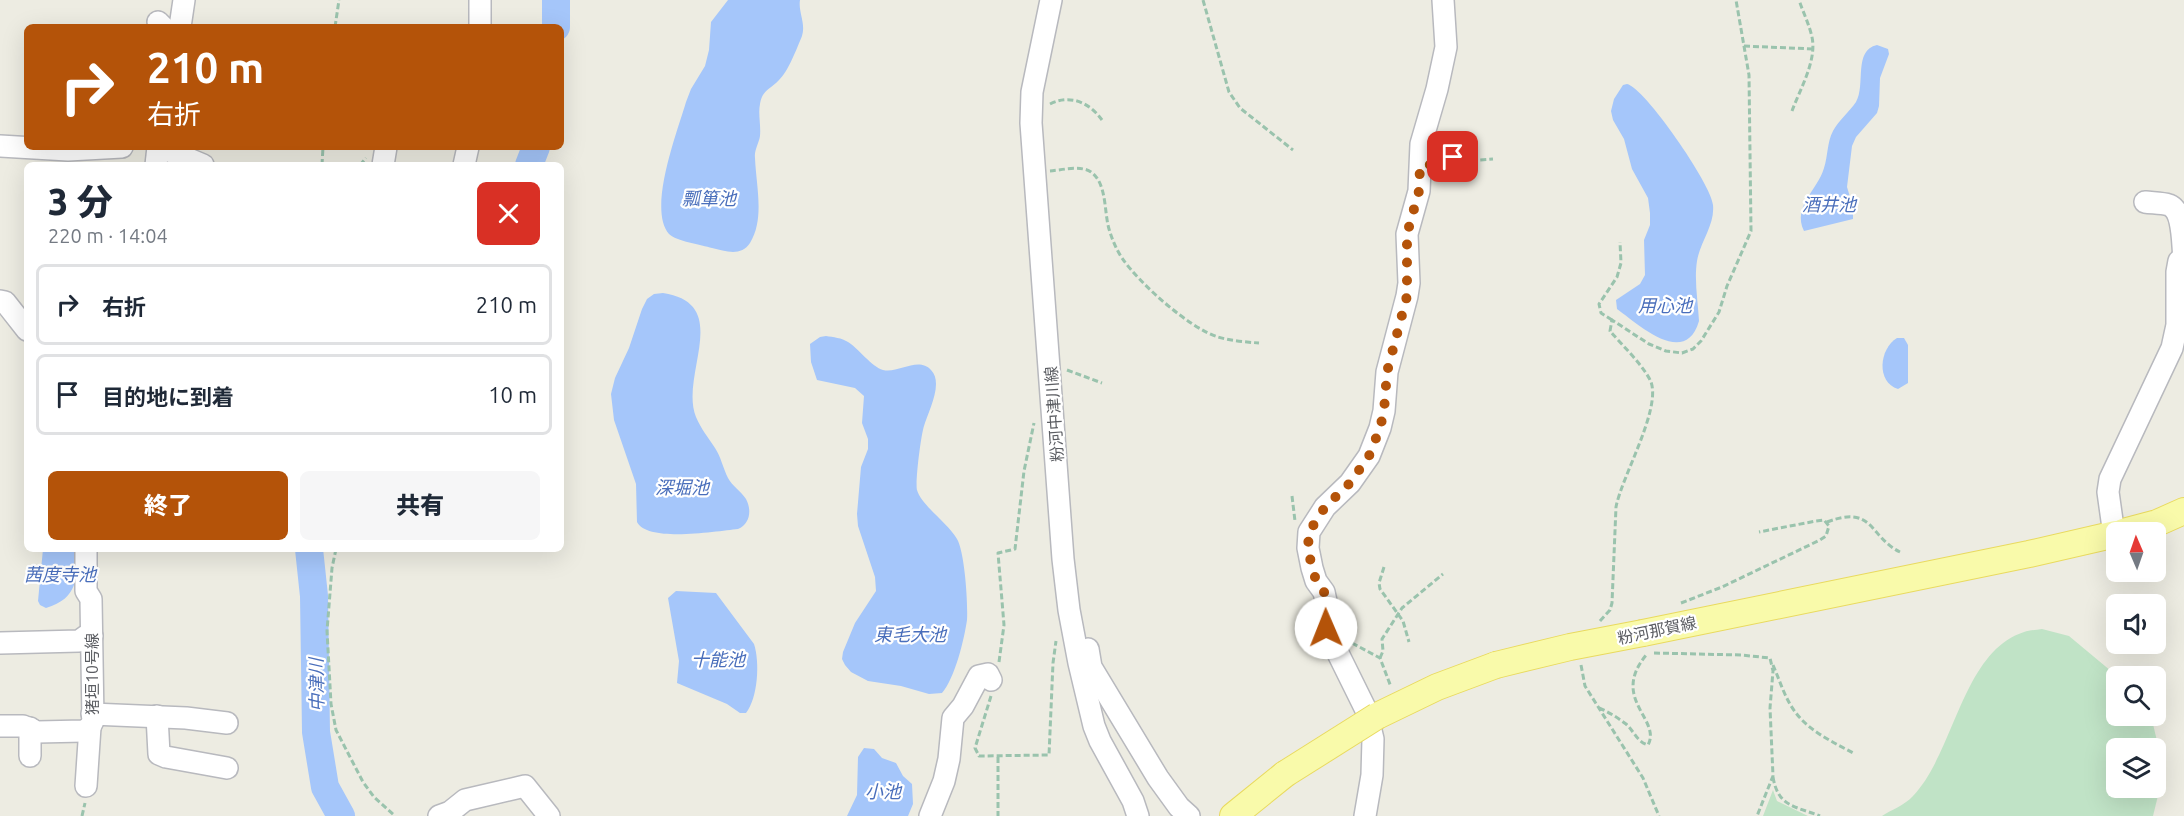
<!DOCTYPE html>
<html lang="ja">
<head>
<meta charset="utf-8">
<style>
  :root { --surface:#fff; --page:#f6f6f7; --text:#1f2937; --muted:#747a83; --line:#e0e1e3; --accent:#b45309 }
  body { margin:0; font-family:Ubuntu,"Noto Sans JP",sans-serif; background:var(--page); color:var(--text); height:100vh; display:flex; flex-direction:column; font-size:22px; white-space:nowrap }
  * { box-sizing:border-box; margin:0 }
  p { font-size:20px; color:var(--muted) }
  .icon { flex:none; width:33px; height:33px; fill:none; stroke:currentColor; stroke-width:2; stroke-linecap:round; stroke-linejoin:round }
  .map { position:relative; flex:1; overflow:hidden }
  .drawer { position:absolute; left:24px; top:162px; width:540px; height:390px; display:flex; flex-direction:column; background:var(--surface); border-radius:9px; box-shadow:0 6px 24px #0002 }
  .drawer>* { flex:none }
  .top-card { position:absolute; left:24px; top:24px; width:540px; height:126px; border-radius:9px; box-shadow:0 6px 24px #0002; background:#b45309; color:#fff; overflow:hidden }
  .needle { width:39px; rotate:358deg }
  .fabs { position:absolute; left:2106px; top:522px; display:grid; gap:12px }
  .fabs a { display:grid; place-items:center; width:60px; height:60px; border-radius:9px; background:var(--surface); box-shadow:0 6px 24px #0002; font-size:30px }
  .pin { position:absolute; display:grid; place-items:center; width:51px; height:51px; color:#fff; margin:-26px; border-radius:12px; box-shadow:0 3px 9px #0006 }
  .me { position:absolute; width:66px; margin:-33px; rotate:359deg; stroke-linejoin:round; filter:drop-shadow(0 0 4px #0008) }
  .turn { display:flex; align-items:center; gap:21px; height:126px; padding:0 24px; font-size:27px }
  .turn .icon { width:78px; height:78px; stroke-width:2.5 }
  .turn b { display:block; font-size:42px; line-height:51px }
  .round { display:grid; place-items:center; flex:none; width:63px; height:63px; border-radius:9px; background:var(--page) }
  .head { display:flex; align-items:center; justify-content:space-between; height:102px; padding:0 24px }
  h1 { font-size:36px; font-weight:800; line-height:45px }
  .cta { display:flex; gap:12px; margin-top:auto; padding:12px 24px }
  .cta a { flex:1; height:69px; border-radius:9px; background:var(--accent); color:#fff; font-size:24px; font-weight:800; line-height:69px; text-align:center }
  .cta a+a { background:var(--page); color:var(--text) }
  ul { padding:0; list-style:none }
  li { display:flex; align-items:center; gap:18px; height:81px; margin:0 12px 9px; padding:0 12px; border:3px solid var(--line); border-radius:9px }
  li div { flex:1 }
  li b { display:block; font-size:22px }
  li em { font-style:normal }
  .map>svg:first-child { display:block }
</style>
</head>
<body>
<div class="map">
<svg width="2184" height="816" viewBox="0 0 2184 816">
  <rect width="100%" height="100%" fill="#edece2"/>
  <!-- green -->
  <g fill="#c0e3c6" fill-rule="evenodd">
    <path d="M2042,629L2069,636L2111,671L2139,670L2142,676H2116V716H2151L2158,745L2166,763L2153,816H1882C1891,810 1905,805 1913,796C1955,752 1962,652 2024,632C2029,630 2036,630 2042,629ZM2116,748H2156V788H2116Z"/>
    <path d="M1773,790L1777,801L1808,816H1763Z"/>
  </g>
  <!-- water -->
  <g fill="#a5c6fa">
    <path d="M728,0H800C798,12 806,23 802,36C797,48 788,72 779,80C771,89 762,90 760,104C758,114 761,125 760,136C759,143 754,150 755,158C756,185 765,219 750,243C741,257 725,251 712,248C702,245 676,241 669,234C647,209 678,130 686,102L691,89L705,66L709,50L711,22Z"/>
    <path d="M1877,45L1888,49L1889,54L1880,78L1879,106L1877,113L1856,137L1852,146L1847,187L1853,207V219L1804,231C1792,206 1818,190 1824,168C1828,156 1827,142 1833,131C1839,120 1849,112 1856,102C1866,85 1853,50 1877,45Z"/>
    <path d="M1627,84C1644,87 1712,185 1713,205C1715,225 1700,242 1697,261C1694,280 1698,302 1699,321C1685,369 1637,323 1617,309L1616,300L1640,284L1645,275L1644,240L1650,225V213L1648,198L1632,169L1624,139L1613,120L1611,111L1614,99L1623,85Z"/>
    <path d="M663,293C734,304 679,375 696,417C701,429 708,437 715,448C721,457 723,468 728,478C732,486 741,491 746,499C752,510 750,524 738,529C717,531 648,543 637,522L636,484L614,420L611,394L615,378L629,348L642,309L647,299L654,294Z"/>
    <path d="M826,336C833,337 842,338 848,342C858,348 872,367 883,370C898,374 918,356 931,370C944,383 928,412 924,426C921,435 915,482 917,490C921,505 948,523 957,539C965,553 968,604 967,620C964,640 955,678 942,693L929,694L901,686L868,681L851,672L845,665L842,659L843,652L855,623L876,591L875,577L858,526L857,514L861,467L868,449V439L862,423L864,396L855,388L817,380L811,362L810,344L820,337Z"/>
    <path d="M1897,338H1904L1908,345V383L1898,389C1876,382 1879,349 1897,338Z"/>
    <path d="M43,549H79C76,578 79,598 46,608L40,605L38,601Z"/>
    <path d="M676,591L716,593L754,644C760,662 758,698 746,713H740L727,704L677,683L679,661L668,598Z"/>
    <path d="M864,748L874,749L882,758L896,763L903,776L912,784L913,804L908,816H847L857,795L858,757Z"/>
  </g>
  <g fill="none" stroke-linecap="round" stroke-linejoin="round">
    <!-- river -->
    <g stroke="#a5c6fa" stroke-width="28">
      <path d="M556,27V0"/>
      <path d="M529,165L536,147"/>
      <path d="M309,549L314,596L316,732L325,787L341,816"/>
    </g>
    <!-- minor casing -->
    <g stroke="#b8b9be" stroke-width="24">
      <g id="minor">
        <path d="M1051,0L1032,92L1031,123L1063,559L1069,610L1079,663L1094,726L1100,741L1133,801L1138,816"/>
        <path d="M158,22L163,27"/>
        <path d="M180,27L184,0"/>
        <path d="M480,27V0"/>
        <path d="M0,146L68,150L122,147"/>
        <path d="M160,147L203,165"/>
        <path d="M156,165L158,147"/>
        <path d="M383,165L386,147"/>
        <path d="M464,165L468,147"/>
        <path d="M2145,202C2152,203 2162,203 2169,205C2184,211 2182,243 2184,258"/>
        <path d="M0,301L5,302L27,330"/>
        <path d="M2114,535L2108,492L2110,479L2172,348L2177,325V272L2179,261L2184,257"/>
        <path d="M0,643L79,641L86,636H92"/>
        <path d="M1088,649L1091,667L1158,778L1179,807L1189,816"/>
        <path d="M92,714L186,718L227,723"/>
        <path d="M157,716L159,754L166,757L227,768"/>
        <path d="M0,726H23L37,732L84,731L90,727L93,721L91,599L86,591V549"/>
        <path d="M30,756V728"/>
        <path d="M86,786L90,727"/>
        <path d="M439,816L450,812L465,800L525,786L549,816"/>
        <path d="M930,816L944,781L949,759L953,718L963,706L979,676L988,674L991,680"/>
        <path d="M1365,816L1372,775L1373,739L1366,710L1326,629L1327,606L1324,592L1316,581L1312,568L1308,548L1309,532L1325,507L1350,483L1369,456L1380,428L1384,411L1387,372L1407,296L1409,283L1407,234L1419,191L1421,144L1437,89L1446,47L1443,0"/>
      </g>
    </g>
    <!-- major casing -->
    <g stroke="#e9da5f" stroke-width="28">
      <g id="major">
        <path d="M2123,532L2157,523L2184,511"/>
        <path d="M1643,633L2029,554L2116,534"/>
        <path d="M1377,716L1437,687L1496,665"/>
        <path d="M1233,816L1285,774"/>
      </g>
    </g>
    <!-- path -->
    <g stroke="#9ac3ad" stroke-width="3" stroke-dasharray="6 3" stroke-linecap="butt">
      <path d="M1203,0L1229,92L1240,108L1293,150"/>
      <path d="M335,27L339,0"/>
      <path d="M1744,46L1813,49"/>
      <path d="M1050,104C1070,94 1089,102 1102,120"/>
      <path d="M1792,111C1800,89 1817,61 1812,37C1809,24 1803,12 1799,0"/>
      <path d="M1437,163L1453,157L1467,161L1493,159"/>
      <path d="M322,165L323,147"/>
      <path d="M360,165L366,158"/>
      <path d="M1050,171C1062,170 1081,165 1091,172C1107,183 1104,212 1109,229C1112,239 1116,249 1122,258C1139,283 1189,328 1218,337C1231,341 1246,342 1259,343"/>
      <path d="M1612,320L1601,313L1599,304L1617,277L1621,263L1620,242"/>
      <path d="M1067,370L1102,383"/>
      <path d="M1292,496L1295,521"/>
      <path d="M1827,522C1874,504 1869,537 1900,552"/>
      <path d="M336,549L332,568L327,631L331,704L336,730L363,782L374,797L395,816"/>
      <path d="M1384,567L1379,583L1380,589L1403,621L1409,642"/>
      <path d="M1681,603L1722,587L1820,540L1826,536L1829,526L1824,520L1816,521L1759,532"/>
      <path d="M1600,621L1610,610L1612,603L1616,507C1622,476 1661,410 1651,382C1644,366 1622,345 1610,331L1612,320L1649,344L1666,351L1682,353L1693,349L1701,341L1719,312L1727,286L1751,231L1749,75L1736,0"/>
      <path d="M1352,643L1380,658L1391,687"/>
      <path d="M1654,653L1741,655L1770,658L1773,671L1770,708L1773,776L1757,816"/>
      <path d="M1380,658L1383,651L1382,639L1402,608L1443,574"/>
      <path d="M999,662L1004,625L998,553L1015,549L1024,471L1034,423"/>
      <path d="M1581,665L1585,686L1643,778L1659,816"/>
      <path d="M1773,665C1780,681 1785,699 1796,713C1810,732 1835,743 1855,754"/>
      <path d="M991,696L975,748L979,756L1049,755L1053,663L1056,641"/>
      <path d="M1599,708C1609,712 1618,718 1626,724C1634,731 1637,742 1648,745C1662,719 1609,699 1647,654"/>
      <path d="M998,757V816"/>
      <path d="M1773,777C1778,807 1795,806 1820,816"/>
      <path d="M82,816L85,803"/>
    </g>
    <!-- minor -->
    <use href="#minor" stroke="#fff" stroke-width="21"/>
    <!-- major -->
    <use href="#major" stroke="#f9faaa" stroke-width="26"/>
    <!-- major-bridge casing -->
    <g stroke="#e9da5f" stroke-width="28" stroke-linecap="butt">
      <g id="major-bridge">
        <path d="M1496,665L1570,647L1643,633"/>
        <path d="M1285,774L1377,716"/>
      </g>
    </g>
    <!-- major-bridge -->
    <use href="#major-bridge" stroke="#f9faaa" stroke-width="26"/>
  </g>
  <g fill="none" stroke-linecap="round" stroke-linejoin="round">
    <!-- route -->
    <path stroke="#b45309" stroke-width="10" stroke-dasharray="0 18" d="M1326,628L1327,606L1324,592L1316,580L1312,568L1308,548L1309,532L1325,507L1350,483L1369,456L1380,428L1384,411L1387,372L1407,296V234L1419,191L1420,166L1435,164L1453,157"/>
  </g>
  <g text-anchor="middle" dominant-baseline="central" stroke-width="4.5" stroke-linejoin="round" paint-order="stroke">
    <!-- street labels -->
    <g font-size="16" fill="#5b5d62" stroke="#fff">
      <text transform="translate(1054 414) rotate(-94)">粉河中津川線</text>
      <text transform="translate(1657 630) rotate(-12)">粉河那賀線</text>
      <text transform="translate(92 674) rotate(-90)">猪垣10号線</text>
    </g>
    <!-- water labels -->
    <g font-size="18" font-style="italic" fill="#496ebb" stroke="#fff">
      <text x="709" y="198">瓢箪池</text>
      <text x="1829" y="204">酒井池</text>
      <text x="1665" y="305">用心池</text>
      <text x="682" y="487">深堀池</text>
      <text x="60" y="574">茜度寺池</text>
      <text x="910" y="634">東毛大池</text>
      <text x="718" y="659">十能池</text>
      <text transform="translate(316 685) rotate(-91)">中津川</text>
      <text x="883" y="791">小池</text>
    </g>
  </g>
</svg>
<div class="fabs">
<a><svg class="needle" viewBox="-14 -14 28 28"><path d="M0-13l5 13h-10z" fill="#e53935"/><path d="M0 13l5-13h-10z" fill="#747a83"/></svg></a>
<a><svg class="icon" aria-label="sound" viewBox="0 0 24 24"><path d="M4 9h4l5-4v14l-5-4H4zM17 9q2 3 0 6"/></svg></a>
<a><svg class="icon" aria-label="search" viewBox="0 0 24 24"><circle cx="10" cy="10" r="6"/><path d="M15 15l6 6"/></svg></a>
<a><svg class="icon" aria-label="layers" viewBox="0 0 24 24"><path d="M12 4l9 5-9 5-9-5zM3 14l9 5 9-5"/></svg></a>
</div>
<div class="pin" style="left:1453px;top:157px;background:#d93025"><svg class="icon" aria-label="arrive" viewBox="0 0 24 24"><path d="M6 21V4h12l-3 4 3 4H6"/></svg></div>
<svg class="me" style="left:1326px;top:628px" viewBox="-20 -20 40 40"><circle r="19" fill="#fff"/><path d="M0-13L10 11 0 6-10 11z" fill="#b45309"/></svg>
<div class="top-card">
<div class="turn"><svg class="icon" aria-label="right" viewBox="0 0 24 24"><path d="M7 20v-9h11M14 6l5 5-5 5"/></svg><div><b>210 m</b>右折</div></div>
</div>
<section class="drawer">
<div class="head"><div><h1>3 分</h1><p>220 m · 14:04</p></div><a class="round" style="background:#d93025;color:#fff"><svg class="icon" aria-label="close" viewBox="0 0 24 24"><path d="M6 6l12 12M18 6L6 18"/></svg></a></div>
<ul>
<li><svg class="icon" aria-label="right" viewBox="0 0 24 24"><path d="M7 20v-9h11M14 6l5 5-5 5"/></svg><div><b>右折</b></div><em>210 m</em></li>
<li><svg class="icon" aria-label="arrive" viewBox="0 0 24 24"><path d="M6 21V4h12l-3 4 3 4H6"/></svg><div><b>目的地に到着</b></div><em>10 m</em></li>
</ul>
<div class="cta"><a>終了</a><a>共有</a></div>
</section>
</div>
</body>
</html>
